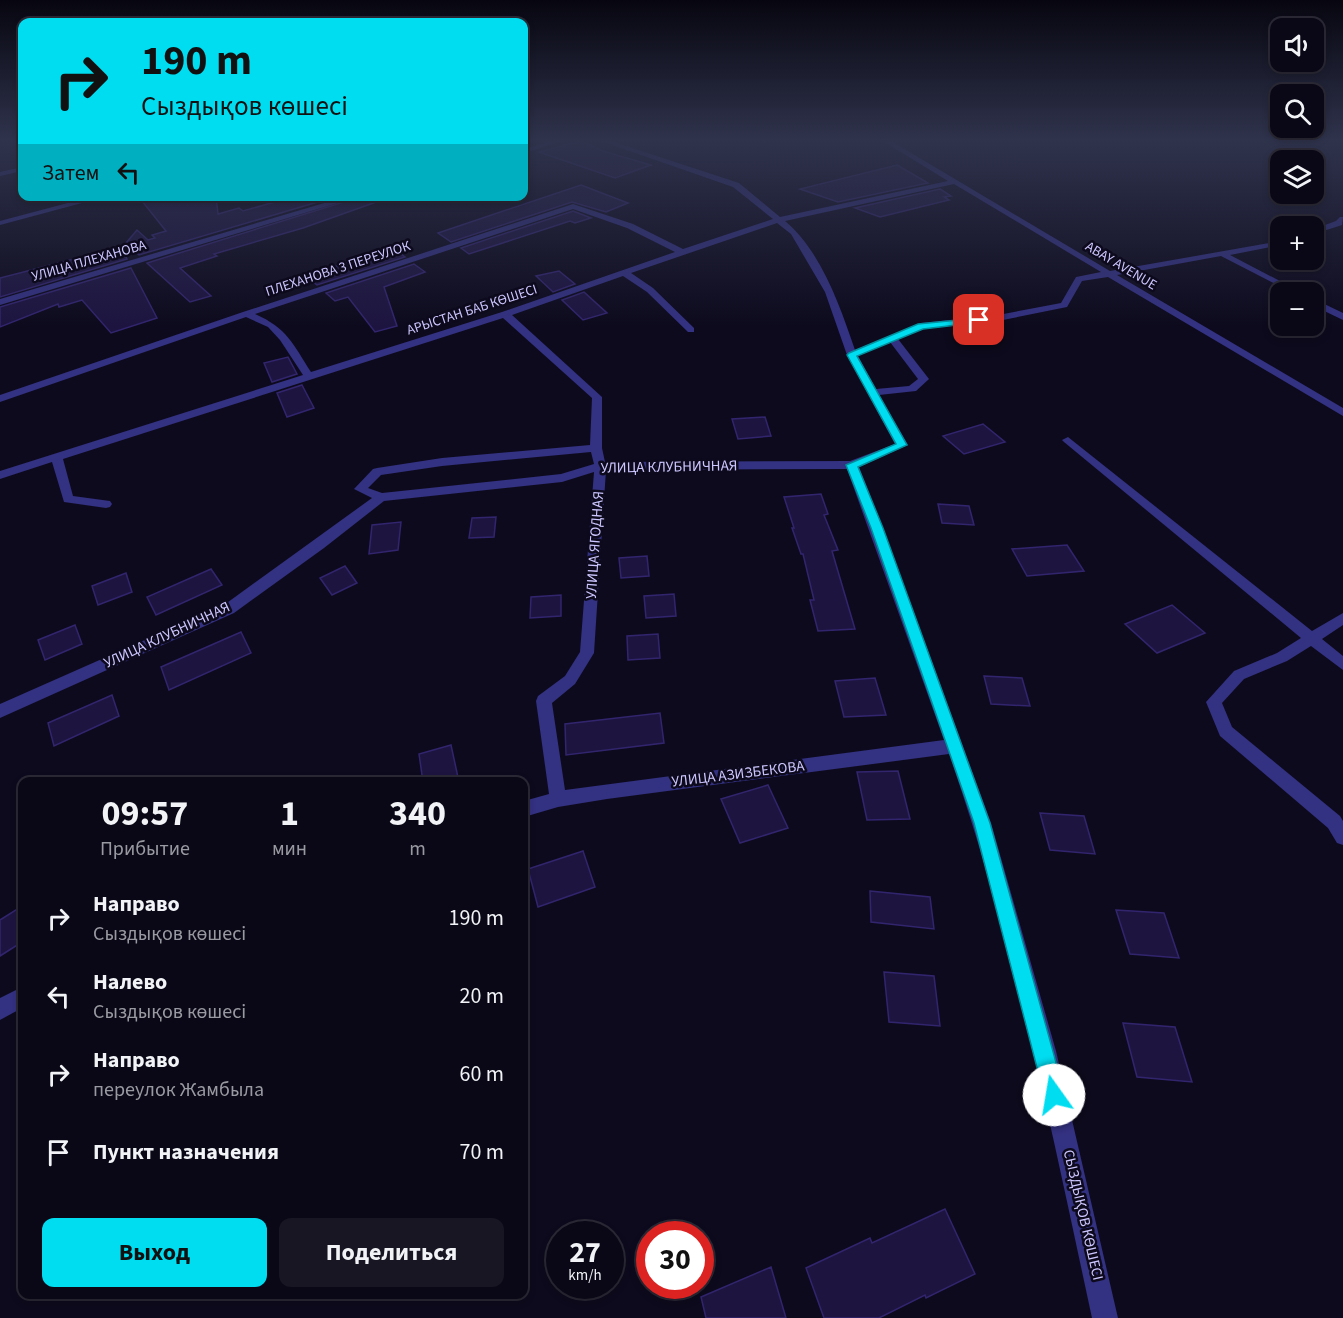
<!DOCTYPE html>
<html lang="ru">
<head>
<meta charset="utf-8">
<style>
  :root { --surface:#0a0816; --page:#181623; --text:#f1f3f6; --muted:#999aa1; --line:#2a2935; --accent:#00ddf1 }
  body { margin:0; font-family:"Source Sans 3",sans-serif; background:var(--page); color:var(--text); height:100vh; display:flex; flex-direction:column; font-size:22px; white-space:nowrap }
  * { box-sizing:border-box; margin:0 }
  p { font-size:20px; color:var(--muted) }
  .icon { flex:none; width:33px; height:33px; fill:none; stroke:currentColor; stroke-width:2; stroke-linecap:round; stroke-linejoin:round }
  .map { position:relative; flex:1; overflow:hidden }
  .side { position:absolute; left:18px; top:777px; width:510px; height:522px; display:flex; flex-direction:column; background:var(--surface); border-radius:12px; box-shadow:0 3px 9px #0003,0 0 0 2px var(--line) }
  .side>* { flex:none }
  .hud { position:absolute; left:18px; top:18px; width:510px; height:183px; border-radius:12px; box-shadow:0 3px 9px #0003,0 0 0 2px var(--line); background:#00ddf1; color:#111; overflow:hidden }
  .buttons { position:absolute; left:1270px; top:18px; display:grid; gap:12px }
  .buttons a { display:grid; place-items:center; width:54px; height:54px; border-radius:12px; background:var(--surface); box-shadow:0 3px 9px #0003,0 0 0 2px var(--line); font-size:30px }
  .speed { position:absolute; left:546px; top:1221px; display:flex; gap:12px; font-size:30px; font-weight:700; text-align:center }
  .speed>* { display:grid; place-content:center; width:78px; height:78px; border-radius:50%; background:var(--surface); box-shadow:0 3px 9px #0003,0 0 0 2px var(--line); line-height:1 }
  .speed small { font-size:15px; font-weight:400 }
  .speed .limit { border:9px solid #d22; background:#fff; color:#111 }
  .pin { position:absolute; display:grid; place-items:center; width:51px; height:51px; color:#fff; margin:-26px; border-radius:12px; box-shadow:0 3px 9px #0006 }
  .me { position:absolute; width:66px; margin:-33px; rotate:347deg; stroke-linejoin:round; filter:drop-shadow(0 0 4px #0008) }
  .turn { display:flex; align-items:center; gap:21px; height:126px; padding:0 24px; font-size:27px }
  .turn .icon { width:78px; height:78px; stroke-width:2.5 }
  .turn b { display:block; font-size:42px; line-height:51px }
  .then { display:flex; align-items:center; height:57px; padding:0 24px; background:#0003; gap:12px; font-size:22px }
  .eta { display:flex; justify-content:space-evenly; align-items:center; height:102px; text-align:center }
  .eta b { font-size:36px; font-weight:700; line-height:42px }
  .primary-button { display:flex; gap:12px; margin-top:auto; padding:12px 24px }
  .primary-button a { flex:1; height:69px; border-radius:12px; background:var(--accent); color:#111; font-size:24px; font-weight:700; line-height:69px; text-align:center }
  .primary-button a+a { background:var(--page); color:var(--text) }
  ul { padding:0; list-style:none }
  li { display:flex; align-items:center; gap:18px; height:78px; padding:0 24px }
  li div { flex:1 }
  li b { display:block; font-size:22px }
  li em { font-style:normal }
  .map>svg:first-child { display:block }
</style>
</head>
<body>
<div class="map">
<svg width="1343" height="1318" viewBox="0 0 1343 1318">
  <rect width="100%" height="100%" fill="#0d0a1d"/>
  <!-- building -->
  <g fill="#1d1540" stroke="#32256e" stroke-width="1.5">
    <path d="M581,141L603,151L651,165L615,178L539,152Z"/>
    <path d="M897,165L928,183L838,202L800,189Z"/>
    <path d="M581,185L628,203L606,212L572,202L451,242L438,233Z"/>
    <path d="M940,189L951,196L944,197L949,200L880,217L855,208Z"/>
    <path d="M138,196H216L218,214L239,208L243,211L296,196H338L139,255L126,243L137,230L148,240L155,238L152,235L166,231Z"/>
    <path d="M363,196H381L382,200L303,228L214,254L217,256L180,268L211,296L190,302L147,263Z"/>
    <path d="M573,211L591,218L575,223L570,221L469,254L461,248Z"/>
    <path d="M121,247L127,259L0,297V278Z"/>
    <path d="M393,248L405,257L317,285L305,276Z"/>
    <path d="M414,264L425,272L384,287L397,326L375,332L348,297L335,301L326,293Z"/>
    <path d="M131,268L157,318L111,333L82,300L59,307L58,304L0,327V307Z"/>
    <path d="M559,271L575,284L553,292L536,276Z"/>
    <path d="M584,292L607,313L583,320L562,300Z"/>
    <path d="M288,357L297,374L272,382L264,363Z"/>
    <path d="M302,385L314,408L287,417L277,393Z"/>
    <path d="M765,417L771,436L738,439L732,419Z"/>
    <path d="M983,424L1005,442L964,454L943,436Z"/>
    <path d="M821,494L828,514L824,515L838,550L832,551L855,629L818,631L810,600H814L803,554H801L792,528H794L784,497Z"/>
    <path d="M938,504L969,506L974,525L942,523Z"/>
    <path d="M496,517L494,537L469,538L472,518Z"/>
    <path d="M401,522L398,550L369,554L372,525Z"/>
    <path d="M1067,545L1084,571L1027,576L1012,549Z"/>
    <path d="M647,556L649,576L621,578L619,558Z"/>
    <path d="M345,566L357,583L332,595L320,578Z"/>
    <path d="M211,569L222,585L156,615L147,597Z"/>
    <path d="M126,573L132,592L98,605L92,586Z"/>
    <path d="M674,594L676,616L646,618L644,596Z"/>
    <path d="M561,595V616L530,618L531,597Z"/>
    <path d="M1172,605L1205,633L1157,653L1125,624Z"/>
    <path d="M75,625L82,644L45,660L38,640Z"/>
    <path d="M241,632L251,653L169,690L161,667Z"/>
    <path d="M658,634L660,658L628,660L627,636Z"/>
    <path d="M984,676L1022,678L1030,706L991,704Z"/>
    <path d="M875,678L886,715L844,717L835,681Z"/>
    <path d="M112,695L119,716L54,746L48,723Z"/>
    <path d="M660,713L664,743L566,755L565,724Z"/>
    <path d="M451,745L459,782H423L419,754Z"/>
    <path d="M898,771L910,819L867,820L857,772Z"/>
    <path d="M768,785L788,828L740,843L721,799Z"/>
    <path d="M1040,813L1084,816L1095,854L1050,850Z"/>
    <path d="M583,851L595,887L538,907L528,869Z"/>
    <path d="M870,891L930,897L934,929L871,922Z"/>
    <path d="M22,906V942L0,956V920Z"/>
    <path d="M1116,910L1164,913L1179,958L1130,954Z"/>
    <path d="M884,972L934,976L940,1026L889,1022Z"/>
    <path d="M1123,1023L1175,1027L1192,1082L1137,1077Z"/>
    <path d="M945,1209L975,1274L926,1298L925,1295L879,1318H824L806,1268L870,1238L872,1243Z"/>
    <path d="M771,1267L786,1318H706L701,1297Z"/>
  </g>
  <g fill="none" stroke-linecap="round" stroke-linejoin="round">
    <!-- minor -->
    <g fill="#333181" fill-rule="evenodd">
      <path d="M552,141H563L524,153V149Z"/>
      <path d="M601,141H611L739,183L780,217L948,181L883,141H891L1110,271L1281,241V245L1230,255L1301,292H1291L1221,256L1117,275L1343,408V416L1108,277L1082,281L1067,307L998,321L923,329L898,339L929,379L916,391L879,395L908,445L859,467L883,528L991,823L1056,1051L1118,1318H1092C1051,1128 1013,937 949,754L607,799L558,807L524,817V801L549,794L536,701L538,696L565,676L580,652L594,472L562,482L384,501L324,548L234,613L0,718V704L224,605L372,498L354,489L373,469L377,468L442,458L590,445L592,398L503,318L63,459L73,496L110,501L112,504L110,507L106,508L64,502L52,462L0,479V471L303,375L280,340L268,327L246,317L0,402V395L243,312L573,204L633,224L683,249L773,219L733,187ZM954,184L1101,272L1076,277L1061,303L998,315L921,323L855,350C840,306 821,251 785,221ZM573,209L627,228L675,252L502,312L311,372C293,344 287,328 255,314ZM777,223L791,234L825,292L847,355L895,444L850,461L605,462L602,448V397L512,315L623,276L647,292L688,332H694V328L653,288L631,273ZM890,342L918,379L909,386L876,389L858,356ZM591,452L594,464L561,474L382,493L368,488L381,475L442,466ZM847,469L944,740L565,790L552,703L575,684L594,653L606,470Z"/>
      <path d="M22,167V171L0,176V172Z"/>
      <path d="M94,196H108L0,225V221Z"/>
      <path d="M348,196H361L0,305V299Z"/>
      <path d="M1340,217H1343L1342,225L1314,234V229L1336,221Z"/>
      <path d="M1314,299L1343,313V320L1314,306Z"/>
      <path d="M1068,437L1312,631L1343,613V625L1322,639L1343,656V670L1311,646L1287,661L1244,679L1222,703L1232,727L1340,816L1343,821V845L1337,843L1328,828L1220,736L1206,702L1234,671L1277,653L1301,638L1064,442L1062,440Z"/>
      <path d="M22,987V1008L0,1020V998Z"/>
    </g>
  </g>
  <!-- sky -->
  <linearGradient id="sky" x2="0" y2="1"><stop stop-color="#070610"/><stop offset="0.43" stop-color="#2f334c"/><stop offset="1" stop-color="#2f334c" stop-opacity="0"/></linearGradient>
  <rect width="1343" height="326" fill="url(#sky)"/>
  <!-- route -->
  <path fill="#00ddf1" stroke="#00909d" stroke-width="1.5" d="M979,318H982V322L923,329L857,356L907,445L858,467L883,528L990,823L1065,1095L1062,1102L1054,1105L1047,1102L1044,1095L974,823L871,528L846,465L896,444L847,355L849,353L918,324Z"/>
  <g text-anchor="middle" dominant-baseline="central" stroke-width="5" stroke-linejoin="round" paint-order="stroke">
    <!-- far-street labels -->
    <g font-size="14" fill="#ccc6ff" stroke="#0d0a1d">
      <text transform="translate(89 261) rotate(-16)">УЛИЦА ПЛЕХАНОВА</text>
      <text transform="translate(1121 266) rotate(31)">ABAY AVENUE</text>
      <text transform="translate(338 269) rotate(-18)">ПЛЕХАНОВА 3 ПЕРЕУЛОК</text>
      <text transform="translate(472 310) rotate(-18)">АРЫСТАН БАБ КӨШЕСІ</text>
    </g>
    <!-- street labels -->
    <g font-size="15" fill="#ccc6ff" stroke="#0d0a1d">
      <text transform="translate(669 467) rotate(-1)">УЛИЦА КЛУБНИЧНАЯ</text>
      <text transform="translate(595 545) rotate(-86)">УЛИЦА ЯГОДНАЯ</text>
      <text transform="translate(167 635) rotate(-25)">УЛИЦА КЛУБНИЧНАЯ</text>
      <text transform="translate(738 774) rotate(-7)">УЛИЦА АЗИЗБЕКОВА</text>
      <text transform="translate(1083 1215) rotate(77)">СЫЗДЫҚОВ КӨШЕСІ</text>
    </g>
  </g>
</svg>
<div class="buttons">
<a><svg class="icon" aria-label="sound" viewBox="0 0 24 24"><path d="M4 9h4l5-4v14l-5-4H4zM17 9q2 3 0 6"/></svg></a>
<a><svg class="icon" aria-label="search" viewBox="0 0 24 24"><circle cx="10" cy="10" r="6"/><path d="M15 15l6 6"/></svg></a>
<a><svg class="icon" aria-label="layers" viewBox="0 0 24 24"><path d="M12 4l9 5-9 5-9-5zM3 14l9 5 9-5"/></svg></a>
<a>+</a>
<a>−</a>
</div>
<div class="speed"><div>27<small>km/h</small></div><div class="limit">30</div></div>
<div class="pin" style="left:979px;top:320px;background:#d93025"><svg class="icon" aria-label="arrive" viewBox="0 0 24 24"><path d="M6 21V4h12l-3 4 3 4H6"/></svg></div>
<svg class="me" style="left:1054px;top:1095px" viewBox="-20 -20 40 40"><circle r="19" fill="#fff"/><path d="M0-13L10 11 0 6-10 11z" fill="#00ddf1"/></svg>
<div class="hud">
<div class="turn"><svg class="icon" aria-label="right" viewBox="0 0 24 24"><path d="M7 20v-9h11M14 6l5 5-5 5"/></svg><div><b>190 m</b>Сыздықов көшесі</div></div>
<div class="then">Затем<svg class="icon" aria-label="left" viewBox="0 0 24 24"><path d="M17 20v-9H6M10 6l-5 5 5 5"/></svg></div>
</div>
<section class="side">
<div class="eta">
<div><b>09:57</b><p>Прибытие</p></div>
<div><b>1</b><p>мин</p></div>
<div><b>340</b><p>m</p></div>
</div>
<ul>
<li><svg class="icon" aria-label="right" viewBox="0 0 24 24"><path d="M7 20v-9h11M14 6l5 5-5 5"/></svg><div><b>Направо</b><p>Сыздықов көшесі</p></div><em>190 m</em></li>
<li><svg class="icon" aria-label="left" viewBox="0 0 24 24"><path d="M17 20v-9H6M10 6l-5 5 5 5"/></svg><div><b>Налево</b><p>Сыздықов көшесі</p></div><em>20 m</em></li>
<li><svg class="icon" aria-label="right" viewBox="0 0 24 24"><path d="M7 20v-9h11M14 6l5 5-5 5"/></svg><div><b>Направо</b><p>переулок Жамбыла</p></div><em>60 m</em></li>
<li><svg class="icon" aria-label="arrive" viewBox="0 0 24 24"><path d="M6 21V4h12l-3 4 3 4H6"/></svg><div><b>Пункт назначения</b></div><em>70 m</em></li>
</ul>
<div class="primary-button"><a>Выход</a><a>Поделиться</a></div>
</section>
</div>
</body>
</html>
